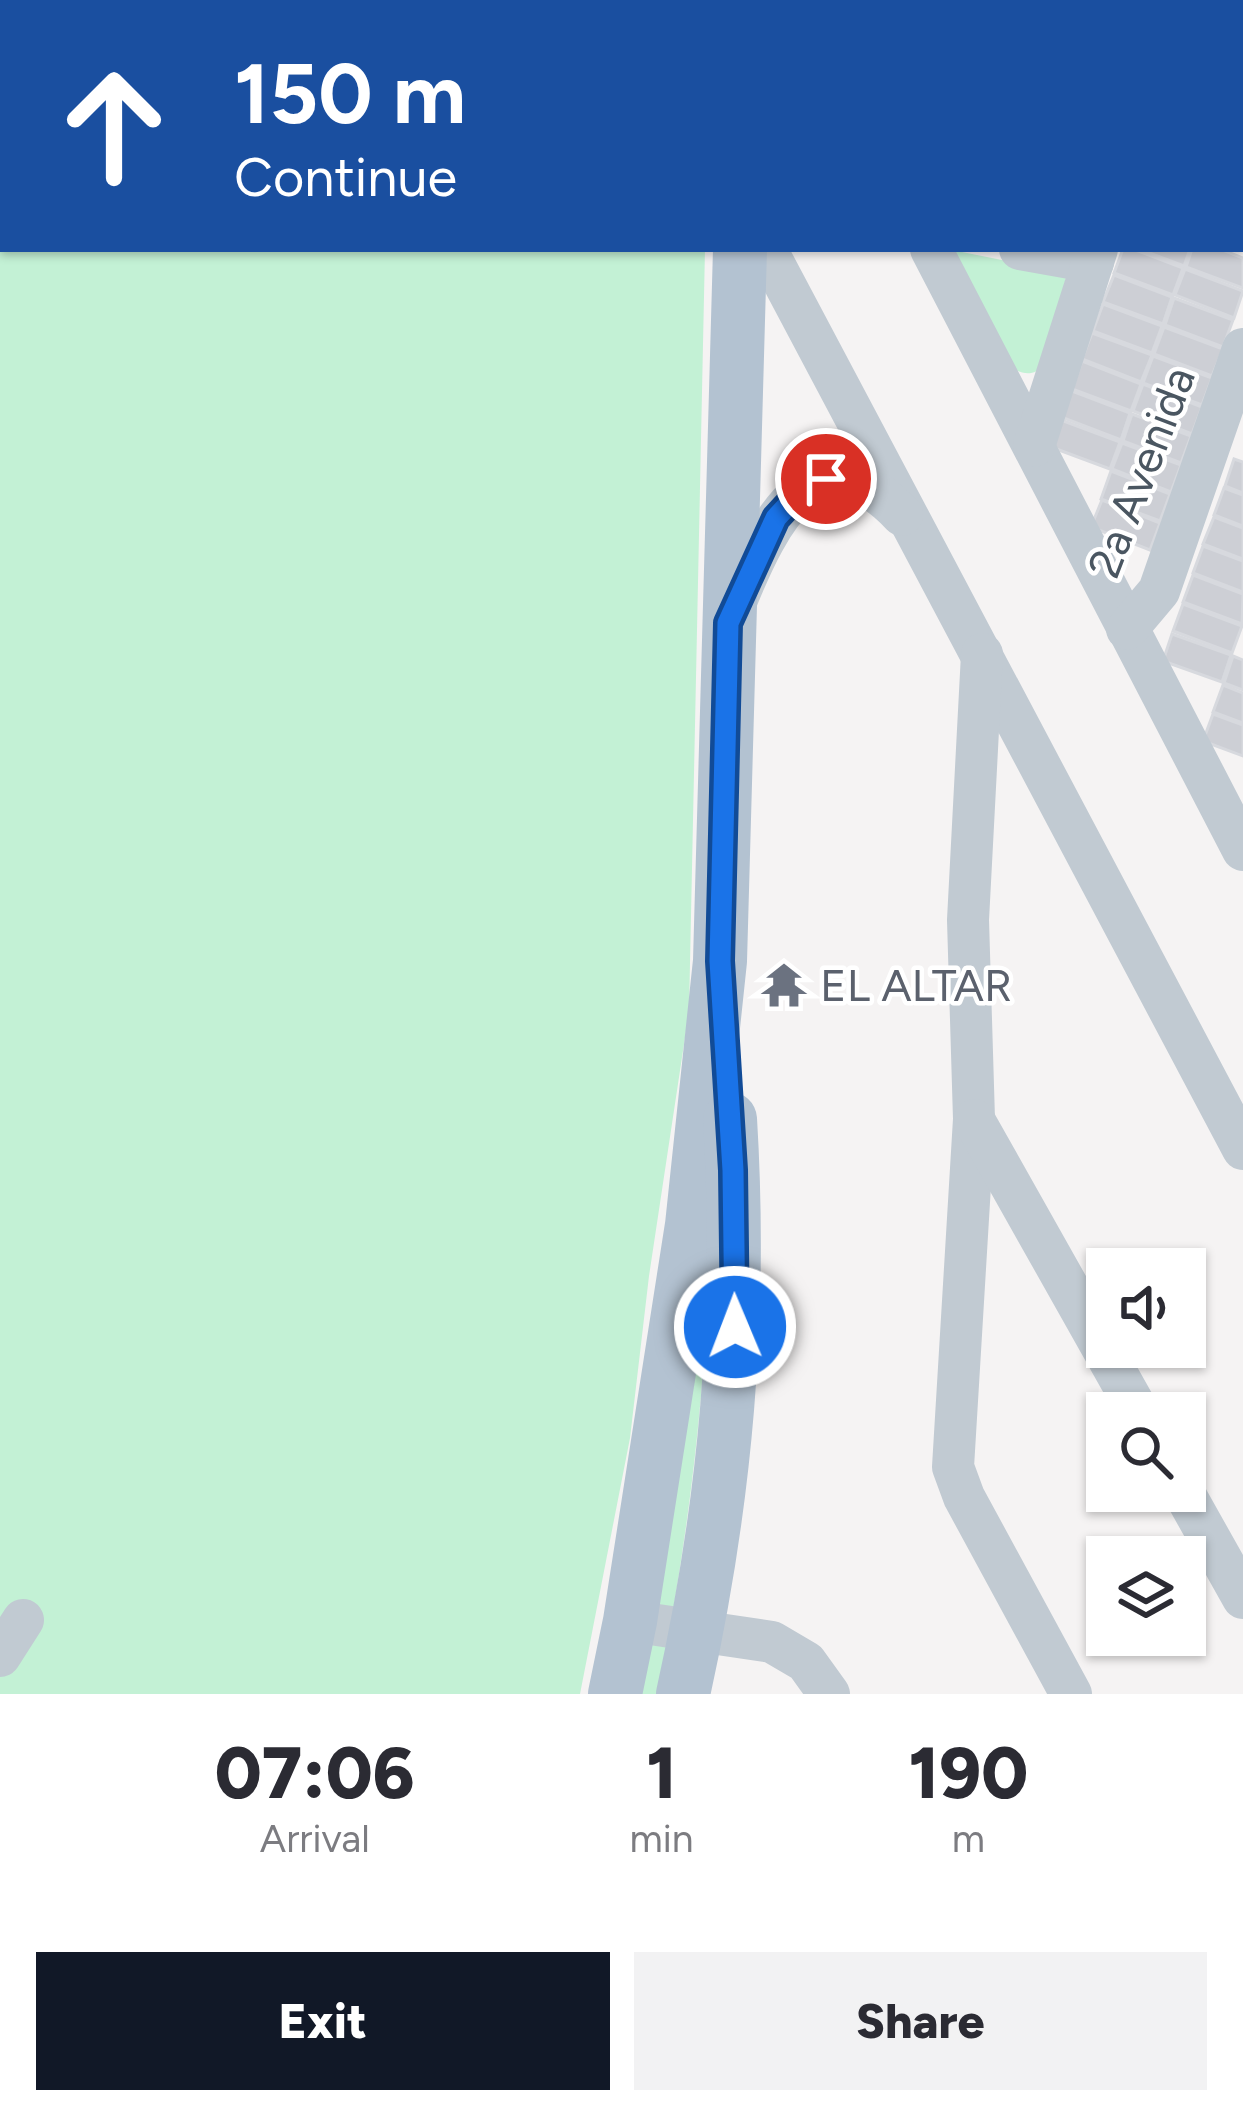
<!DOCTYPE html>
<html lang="en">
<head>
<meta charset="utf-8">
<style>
  :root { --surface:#fff; --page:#f2f2f3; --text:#2b2b33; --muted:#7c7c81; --accent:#111827 }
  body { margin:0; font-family:Figtree,sans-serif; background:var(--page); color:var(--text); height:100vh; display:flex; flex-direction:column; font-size:45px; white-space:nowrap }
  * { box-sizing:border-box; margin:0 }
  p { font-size:39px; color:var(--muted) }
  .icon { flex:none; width:66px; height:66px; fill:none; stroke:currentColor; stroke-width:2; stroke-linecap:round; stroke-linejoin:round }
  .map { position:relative; height:1694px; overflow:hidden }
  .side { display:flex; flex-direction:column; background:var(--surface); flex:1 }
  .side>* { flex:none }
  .guide { position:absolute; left:0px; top:0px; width:1245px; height:252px; box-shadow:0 3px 9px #0004; background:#1a4fa0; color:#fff; overflow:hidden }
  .fabs { position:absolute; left:1086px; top:1248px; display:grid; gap:24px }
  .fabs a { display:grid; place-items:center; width:120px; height:120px; border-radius:0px; background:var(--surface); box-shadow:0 3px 9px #0004; font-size:60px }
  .pin { position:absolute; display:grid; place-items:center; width:102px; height:102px; color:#fff; margin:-51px; border:6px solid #fff; border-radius:50%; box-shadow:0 3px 12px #0007 }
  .me { position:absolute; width:132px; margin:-66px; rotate:359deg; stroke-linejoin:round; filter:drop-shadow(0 0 9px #0008) }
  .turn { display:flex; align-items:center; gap:42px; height:252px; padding:0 36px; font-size:54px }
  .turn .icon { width:156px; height:156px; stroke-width:2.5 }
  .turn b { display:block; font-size:84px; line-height:102px }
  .eta { display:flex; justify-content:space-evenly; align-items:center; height:204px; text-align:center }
  .eta b { font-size:72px; font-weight:800; line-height:84px }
  .action { display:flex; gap:24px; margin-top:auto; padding:24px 36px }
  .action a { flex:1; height:138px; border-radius:0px; background:var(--accent); color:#fff; font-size:48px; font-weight:800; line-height:138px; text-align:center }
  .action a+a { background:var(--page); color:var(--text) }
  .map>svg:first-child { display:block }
</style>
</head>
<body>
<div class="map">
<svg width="1243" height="1694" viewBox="0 0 1243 1694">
  <rect width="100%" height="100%" fill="#f5f3f3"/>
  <!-- green -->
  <g fill="#c3f1d5">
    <path d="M0,0H708L3,3V249H705L689,1011L649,1276L630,1438L580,1694H0Z"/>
    <path d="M947,249L1067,273L1045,365C1033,376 1025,375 1011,368Z"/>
    <path d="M710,1223C708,1381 688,1539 658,1694H626Z"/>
  </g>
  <!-- building -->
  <g fill="#cdcfd5" stroke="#d7d9de" stroke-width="3">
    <path d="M1123,249H1133L1183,268L1173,295L1114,273Z"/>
    <path d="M1139,249H1190L1184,266Z"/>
    <path d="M1192,249H1220L1243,258V288L1186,267Z"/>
    <path d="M1185,269L1243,291L1234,318L1175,295Z"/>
    <path d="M1114,275L1172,297L1163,324L1103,302Z"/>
    <path d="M1174,298L1233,320L1223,347L1165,325Z"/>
    <path d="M1103,304L1162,326L1152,353L1093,331Z"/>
    <path d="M1164,327L1223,349L1212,376L1154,354Z"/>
    <path d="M1092,333L1152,355L1141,382L1082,359Z"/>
    <path d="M1153,356L1212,378L1202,405L1143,383Z"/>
    <path d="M1082,361L1141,384L1131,411L1072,389Z"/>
    <path d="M1143,384L1202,407L1192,434L1133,411Z"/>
    <path d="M1072,391L1130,413L1121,440L1061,417Z"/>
    <path d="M1132,414L1191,436L1181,463L1123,441Z"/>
    <path d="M1061,420L1120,442L1110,469L1051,447Z"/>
    <path d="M1122,443L1181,465L1171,492L1112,469Z"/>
    <path d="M1234,459L1243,462V493L1225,486Z"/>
    <path d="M1111,471L1170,494L1160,521L1101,499Z"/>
    <path d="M1224,488L1243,495V526L1214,515Z"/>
    <path d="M1102,500L1160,523L1150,550L1091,527Z"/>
    <path d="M1214,517L1243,528V559L1203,544Z"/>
    <path d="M1203,546L1243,561V592L1193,573Z"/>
    <path d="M1193,575L1243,594L1242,624L1183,602Z"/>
    <path d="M1183,604L1242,626L1232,653L1173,631Z"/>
    <path d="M1172,634L1231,655L1222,682L1163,661Z"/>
    <path d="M1233,656L1243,660V690L1224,683Z"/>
    <path d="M1223,685L1243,693V723L1213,712Z"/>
    <path d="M1213,714L1243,725V756L1203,741Z"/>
  </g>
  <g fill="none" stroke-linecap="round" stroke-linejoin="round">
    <!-- minor -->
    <g stroke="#c1cad2" stroke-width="42">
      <path d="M887,3L888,0"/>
      <path d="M1242,119H1243"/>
      <path d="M766,249L1243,1149"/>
      <path d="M931,249L1243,850"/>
      <path d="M1020,249L1093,262"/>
      <path d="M1034,446L1097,249"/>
      <path d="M737,599C768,523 816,424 902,515"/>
      <path d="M1127,629L1159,591L1243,349"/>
      <path d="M982,654L968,920L974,1119L953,1467L964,1497L1071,1694"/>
      <path d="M974,1120L1139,1413"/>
      <path d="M1183,1491L1243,1598"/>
      <path d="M630,1621L772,1642L806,1662L829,1694"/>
      <path d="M0,1656L23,1620"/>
    </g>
    <!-- major -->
    <g stroke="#b3c2d1" stroke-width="54">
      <path d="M750,3V0"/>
      <path d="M615,1694L630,1621L692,1225L720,961L740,249"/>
      <path d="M683,1694C726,1501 742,1316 730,1119"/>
    </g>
  </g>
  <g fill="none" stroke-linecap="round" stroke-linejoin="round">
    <!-- route casing -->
    <g stroke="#114b97" stroke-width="30">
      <path id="route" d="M735,1327L733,1170L720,961L728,623L776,518L800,492L826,479"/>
    </g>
    <!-- route -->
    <use href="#route" stroke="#1a73e8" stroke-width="21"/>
  </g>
  <!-- icons -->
  <defs>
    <g id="temple-bare" transform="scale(3.6)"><path d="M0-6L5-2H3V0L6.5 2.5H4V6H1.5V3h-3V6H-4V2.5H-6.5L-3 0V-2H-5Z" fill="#6b7280" stroke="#fff" stroke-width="2.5" paint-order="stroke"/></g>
  </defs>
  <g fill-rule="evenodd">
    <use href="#temple-bare" x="784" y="985"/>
  </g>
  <g text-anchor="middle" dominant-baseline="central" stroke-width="9" stroke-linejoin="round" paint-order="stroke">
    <!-- street labels -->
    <g font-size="45" fill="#4a5661" stroke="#fff">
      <text transform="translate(1141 472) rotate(-69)">2a Avenida</text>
    </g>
    <!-- worship labels -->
    <g font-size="45" fill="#5b616d" stroke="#fff" text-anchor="start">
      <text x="820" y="985">EL ALTAR</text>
    </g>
  </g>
</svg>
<div class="fabs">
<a><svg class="icon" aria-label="sound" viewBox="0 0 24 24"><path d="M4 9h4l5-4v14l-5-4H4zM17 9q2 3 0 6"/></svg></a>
<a><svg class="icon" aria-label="search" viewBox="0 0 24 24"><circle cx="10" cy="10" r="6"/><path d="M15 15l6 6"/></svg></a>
<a><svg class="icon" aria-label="layers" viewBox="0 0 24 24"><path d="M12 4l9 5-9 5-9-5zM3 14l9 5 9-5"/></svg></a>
</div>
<div class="pin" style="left:826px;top:479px;background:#d93025"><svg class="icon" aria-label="arrive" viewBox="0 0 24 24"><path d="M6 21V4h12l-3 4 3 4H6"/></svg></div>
<svg class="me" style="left:735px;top:1327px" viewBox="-20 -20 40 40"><circle r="17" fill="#1a73e8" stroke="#fff" stroke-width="3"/><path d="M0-11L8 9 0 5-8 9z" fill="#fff"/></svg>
<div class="guide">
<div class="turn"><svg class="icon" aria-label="ahead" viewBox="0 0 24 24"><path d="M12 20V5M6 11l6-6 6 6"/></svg><div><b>150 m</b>Continue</div></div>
</div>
</div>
<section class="side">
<div class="eta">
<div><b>07:06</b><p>Arrival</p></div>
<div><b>1</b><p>min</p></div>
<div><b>190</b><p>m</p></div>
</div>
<div class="action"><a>Exit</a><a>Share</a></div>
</section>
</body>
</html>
